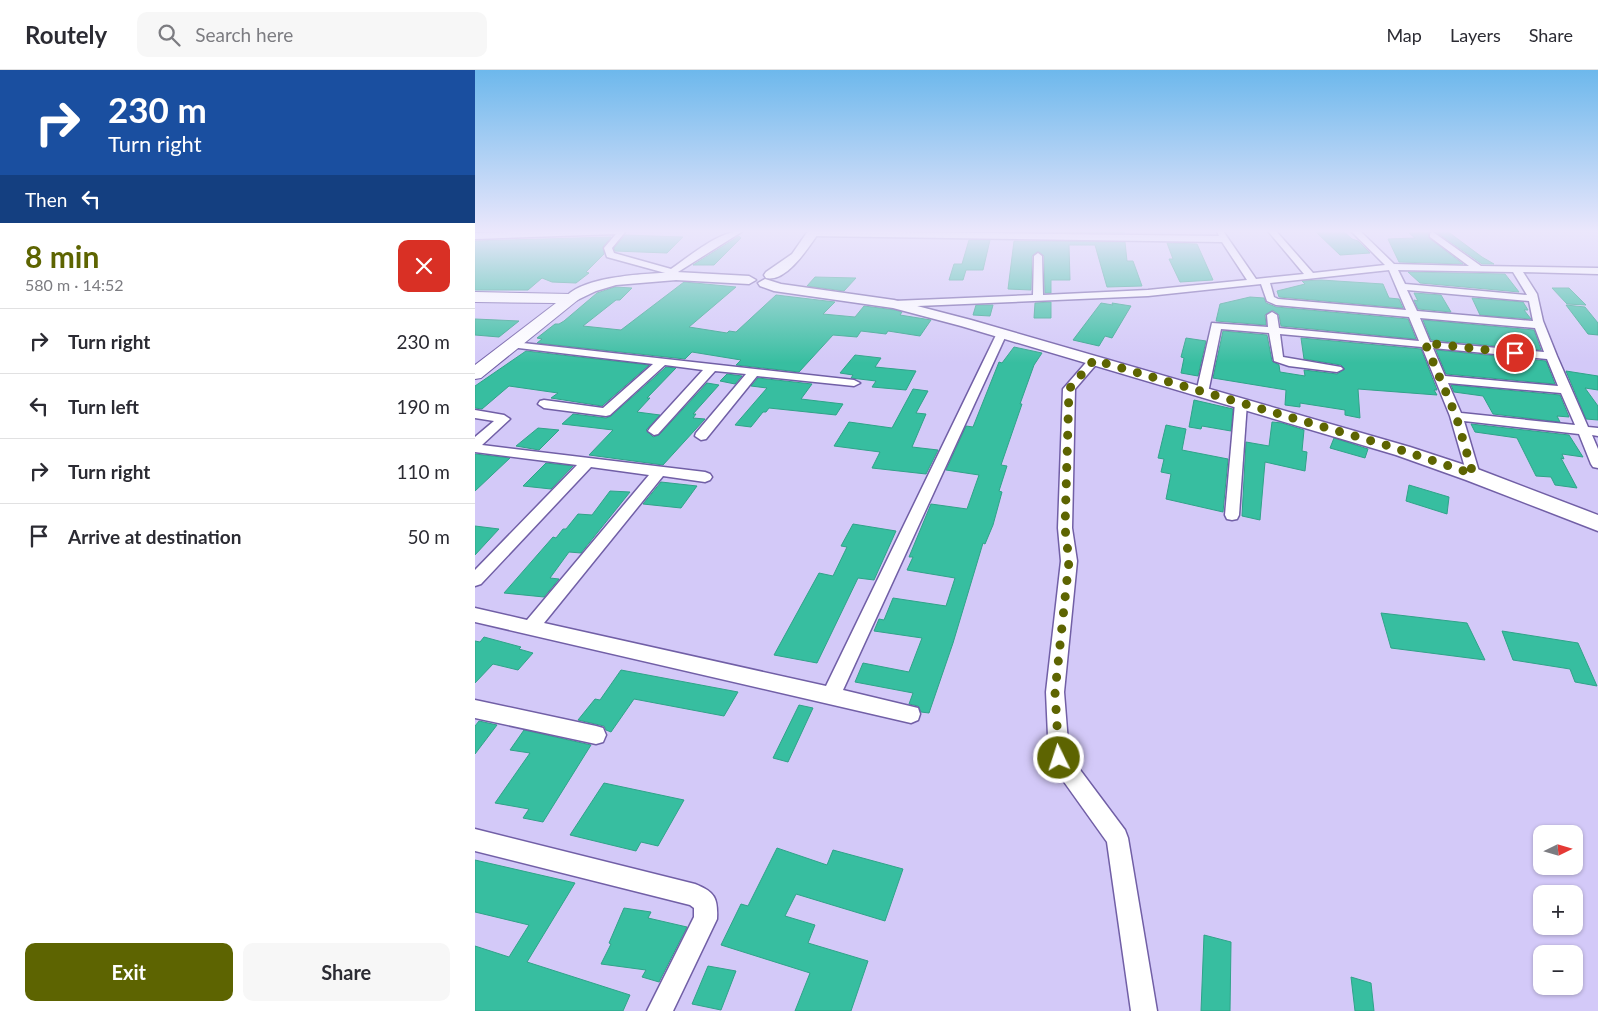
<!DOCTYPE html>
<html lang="en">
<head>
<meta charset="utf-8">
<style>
  :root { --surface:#fff; --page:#f7f7f7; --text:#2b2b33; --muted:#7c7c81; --line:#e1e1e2; --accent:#5d6401 }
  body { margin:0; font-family:Lato,sans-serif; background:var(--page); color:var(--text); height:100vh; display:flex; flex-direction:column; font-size:19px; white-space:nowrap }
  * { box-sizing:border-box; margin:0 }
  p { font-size:16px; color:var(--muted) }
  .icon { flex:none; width:28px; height:28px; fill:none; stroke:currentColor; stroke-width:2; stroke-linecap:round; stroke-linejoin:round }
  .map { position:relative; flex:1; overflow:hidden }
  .drawer { display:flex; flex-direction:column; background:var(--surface); width:475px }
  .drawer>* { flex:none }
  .hud { background:#1a4fa0; color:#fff; overflow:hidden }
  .needle { width:32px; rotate:85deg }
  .buttons { position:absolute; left:1058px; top:755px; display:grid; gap:10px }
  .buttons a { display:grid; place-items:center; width:50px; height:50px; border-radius:10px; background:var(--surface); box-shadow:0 1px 4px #0004; font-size:25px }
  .pin { position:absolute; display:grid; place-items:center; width:42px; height:42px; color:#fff; margin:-21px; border:2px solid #fff; border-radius:50%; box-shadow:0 1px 5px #0007 }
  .me { position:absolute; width:55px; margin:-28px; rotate:356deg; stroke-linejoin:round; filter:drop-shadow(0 0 4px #0008) }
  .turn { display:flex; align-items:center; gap:18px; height:105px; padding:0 25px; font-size:22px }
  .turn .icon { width:65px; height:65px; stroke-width:2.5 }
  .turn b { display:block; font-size:35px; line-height:42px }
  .then { display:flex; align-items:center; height:48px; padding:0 25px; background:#0003; gap:10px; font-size:19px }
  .round { display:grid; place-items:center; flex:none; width:52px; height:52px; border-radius:10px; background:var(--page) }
  .head { display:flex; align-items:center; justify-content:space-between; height:85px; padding:0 25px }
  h1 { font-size:30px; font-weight:700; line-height:38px; color:var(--accent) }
  .primary-button { display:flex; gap:10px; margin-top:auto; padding:10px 25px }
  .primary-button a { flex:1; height:58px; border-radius:10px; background:var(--accent); color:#fff; font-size:20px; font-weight:700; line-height:58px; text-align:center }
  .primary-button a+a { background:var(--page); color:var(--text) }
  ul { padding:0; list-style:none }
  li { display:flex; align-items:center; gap:15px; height:65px; padding:0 25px; border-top:1px solid var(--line) }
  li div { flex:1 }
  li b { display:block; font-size:19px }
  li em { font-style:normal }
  header { display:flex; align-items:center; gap:30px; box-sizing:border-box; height:70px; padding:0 25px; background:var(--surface); border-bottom:1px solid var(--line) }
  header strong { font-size:24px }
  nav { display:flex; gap:28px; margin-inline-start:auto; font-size:18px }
  .search { width:350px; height:45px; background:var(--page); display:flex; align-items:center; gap:12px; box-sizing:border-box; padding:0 18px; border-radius:10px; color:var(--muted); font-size:19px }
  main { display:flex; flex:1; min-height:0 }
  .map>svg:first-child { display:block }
</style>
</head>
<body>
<header>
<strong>Routely</strong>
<div class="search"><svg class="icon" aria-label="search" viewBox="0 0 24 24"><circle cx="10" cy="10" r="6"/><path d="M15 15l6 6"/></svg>Search here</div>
<nav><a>Map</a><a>Layers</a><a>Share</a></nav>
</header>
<main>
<section class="drawer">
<div class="hud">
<div class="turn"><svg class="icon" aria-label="right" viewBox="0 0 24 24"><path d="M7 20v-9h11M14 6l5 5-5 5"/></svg><div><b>230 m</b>Turn right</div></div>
<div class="then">Then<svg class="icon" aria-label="left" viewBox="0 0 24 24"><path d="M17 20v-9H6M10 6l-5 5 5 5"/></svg></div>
</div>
<div class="head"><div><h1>8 min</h1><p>580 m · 14:52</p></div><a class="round" style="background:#d93025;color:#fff"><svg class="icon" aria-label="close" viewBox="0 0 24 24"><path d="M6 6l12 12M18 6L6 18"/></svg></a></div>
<ul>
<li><svg class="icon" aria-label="right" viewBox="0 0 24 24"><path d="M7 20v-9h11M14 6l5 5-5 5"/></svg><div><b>Turn right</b></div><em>230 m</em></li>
<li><svg class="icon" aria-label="left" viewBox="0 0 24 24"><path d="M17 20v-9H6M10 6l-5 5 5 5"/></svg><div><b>Turn left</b></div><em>190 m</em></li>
<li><svg class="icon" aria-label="right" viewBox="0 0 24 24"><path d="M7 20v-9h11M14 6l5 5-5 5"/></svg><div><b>Turn right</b></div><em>110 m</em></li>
<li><svg class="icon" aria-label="arrive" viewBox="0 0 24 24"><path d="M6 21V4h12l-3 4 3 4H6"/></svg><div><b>Arrive at destination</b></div><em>50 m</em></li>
</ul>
<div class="primary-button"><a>Exit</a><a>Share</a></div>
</section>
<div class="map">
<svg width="1123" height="941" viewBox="0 0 1123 941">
  <rect width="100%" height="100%" fill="#d3c9f8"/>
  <!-- building -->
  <g fill="#37bea0" stroke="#30a389">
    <path d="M540,161H649V163L540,162Z"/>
    <path d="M840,161H868L877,169L883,171L895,183L865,185Z"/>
    <path d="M972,161L1007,187L1019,194H1007L961,162Z"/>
    <path d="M953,162L954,168L988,194L924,192L913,169L940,168L934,163Z"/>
    <path d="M150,165L208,167L192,183L140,181L139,178Z"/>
    <path d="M264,166L266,168L239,195H218Z"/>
    <path d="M136,167L128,177L129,184L111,202L114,203L101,213L77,212L67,208L53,220H0V171Z"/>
    <path d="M494,170H515L508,200H491L488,210H474L479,194H487Z"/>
    <path d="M539,171L650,172L652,191H658L667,216L632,217L620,175H594L595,210H576V223H570L569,186L563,181L557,186L556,220L533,219Z"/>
    <path d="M692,173L722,174L738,210L705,212L694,189H698Z"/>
    <path d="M933,202L1030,204L1044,222L945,213Z"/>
    <path d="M340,207L381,208L369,221L332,216Z"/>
    <path d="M846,210L908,214L914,228L924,229L928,238L804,227L802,221L830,214L827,211Z"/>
    <path d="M209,212L261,217L214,257L252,263L254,261L261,262L301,225L360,232L348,244L380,247L389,236L420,240L427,242L425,245L456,250L445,266L413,261L411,264L386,261L382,267L358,265L324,302L261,295L266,290L217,282L210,289L62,273L67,269L62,268L80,254H84L89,251L122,223L140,217L157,218L145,230H141L108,256L146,260Z"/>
    <path d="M1077,218H1094L1111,235L1092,234Z"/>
    <path d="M939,223L966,225L976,242L943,239L939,230L943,231Z"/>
    <path d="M775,227L789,228L791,233L801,237L933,249L941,269L806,256L804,245L798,240L790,245L791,255L741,251L745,234Z"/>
    <path d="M997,228L1048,232L1053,240H1049L1056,249L1005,245Z"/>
    <path d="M576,232V248H559L560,233Z"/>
    <path d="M626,233L638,235L637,233L656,236L637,268L630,266L624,276L598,270Z"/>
    <path d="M501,235H518L515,246L498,245Z"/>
    <path d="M1091,235L1110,237L1123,253V265L1113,264Z"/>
    <path d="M0,249L44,251L24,267L0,265Z"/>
    <path d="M948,250L1059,260L1066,280L956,270Z"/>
    <path d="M748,261L792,265L797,291L804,295L805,302L830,306L829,300L862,304L870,299L866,295L829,289L826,268L946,279L962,320H959L962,325L883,319L885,348L870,345V340L825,333V337L810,335L811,320L738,308Z"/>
    <path d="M711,268L731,271L723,306L706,303L709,288L706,287Z"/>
    <path d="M539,277L567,283L559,295L545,334H547L526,395L532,396L524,421L527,422L518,455L510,474L508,473L478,573L454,643L446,642L443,636L434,634L438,623L380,612L388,593L434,602L447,568L399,561L404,549L409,550L418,528L471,536L480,508L432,500L438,487H434L456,434L492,439L504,405L471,400L491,356L498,357L524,292L527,293Z"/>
    <path d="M961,280L1071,291L1080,314L971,304Z"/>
    <path d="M51,281L174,295L127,336L76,328L83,323L34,316L7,339L0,338V316Z"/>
    <path d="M380,285L406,288L400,297L441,301L431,320L397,317L401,311L376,308L378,305L365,303Z"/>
    <path d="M191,297L201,298L172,328H175L162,342L185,345L171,360L178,367L184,365L232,313L244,315L218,344H221L218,348L230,349L188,395L114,385L138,360L87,354L98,344L131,348L136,346Z"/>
    <path d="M1091,301L1123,306V320L1110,318L1123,336V350L1111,349Z"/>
    <path d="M252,304L267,306L260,314L245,311Z"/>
    <path d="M283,308L337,314L326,329L368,334L361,345L294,338L291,342H288L276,357L260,355L292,318L276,316Z"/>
    <path d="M976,315L1085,325L1094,347L1082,346L1085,352L1018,344L1008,326L979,322Z"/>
    <path d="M438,319L453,321L441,343L451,344L437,377L463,380L451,404L397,398L405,382L359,376L374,352L417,358Z"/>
    <path d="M719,330L758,339L756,361L727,356L726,359L714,357Z"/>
    <path d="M797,352L807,353L829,360L827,381L832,382L830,401L790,392L785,450L767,446L771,372L794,376Z"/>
    <path d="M996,354L1094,365L1108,387L1087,384L1089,389L1086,388L1102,418L1080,415L1076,407L1061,406L1042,368L1000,362Z"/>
    <path d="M691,355L711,359L707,380L753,389L748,442L691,429L696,404L686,402L689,389L683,388Z"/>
    <path d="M63,358L84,360L64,380L41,376Z"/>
    <path d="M859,368L893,379L890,388L855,378Z"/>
    <path d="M0,384L35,388L0,421Z"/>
    <path d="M71,393L98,396L76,419L48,416Z"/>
    <path d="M186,412L222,416L206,438L168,434Z"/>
    <path d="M934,415L974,427L972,444L931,431Z"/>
    <path d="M135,421L155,422L106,483L94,482L75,508L84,509L69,527L29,523L78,467L81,468L88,459H91L103,444L117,445Z"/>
    <path d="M378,454L421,461L399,510L383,508L342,593L299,585L344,503L358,506L372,477L366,476Z"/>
    <path d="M0,456L24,459L0,485Z"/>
    <path d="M906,543L992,553L1010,590L916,578Z"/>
    <path d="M1027,561L1103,573L1122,616L1100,612L1095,599L1038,590Z"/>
    <path d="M9,567L46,577L44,579L58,583L43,600L18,594L0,613V571L5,572Z"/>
    <path d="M146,600L263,622L249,646L159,629L136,662L131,660L129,656L103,650L120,629L125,630Z"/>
    <path d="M324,635L338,638L313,692L298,688Z"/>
    <path d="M4,651L22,655L0,684V656Z"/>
    <path d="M49,660L116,675L68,752L48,748L54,739L20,733L55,683L35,680Z"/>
    <path d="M129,713L209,730L183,776L166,772L161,781L95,765Z"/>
    <path d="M302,778L352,795L358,780L428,799L410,851L321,824L310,846L340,855L333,873L393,891L376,941H320L335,903L246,875L266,834L273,836Z"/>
    <path d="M0,790L100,813L52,892L155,925L148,941H0V876L34,887L54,855L0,842Z"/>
    <path d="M149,838L176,842L173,848L212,857L184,912L167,907L171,900L126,894L136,874L134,873Z"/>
    <path d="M729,865L756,872L755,941H726Z"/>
    <path d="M233,896L261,901L246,940L217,934Z"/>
    <path d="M876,907L896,913L899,941H880Z"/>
  </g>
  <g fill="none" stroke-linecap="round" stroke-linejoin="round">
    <!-- street casing -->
    <g stroke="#715fa6" stroke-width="3">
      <g id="street">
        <path d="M75,161H151L137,178L139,183L196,199C215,186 245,160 268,161L203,202L206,206L201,209L194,204L132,187L129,178L141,164L0,169V163Z"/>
        <path d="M336,161L744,166L742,161H748L781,209L829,204L793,161H801L838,203L910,195L876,161H885L919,194L994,196L955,167V163L958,162L1006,196L1123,198V204L1048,202L1062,224L1068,251L1082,286L1113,357L1123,358V366L1117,365L1123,379V398L1118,397L1116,394L1104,364L989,351L1005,405L1003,408H993L975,346L947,277L805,264L808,287L866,297L868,299L862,302L814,296L799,291L794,263L746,259L733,323L727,327L721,323L737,253L793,257L792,245L797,242L802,245L804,258L944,271L934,247L801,235L792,231L786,214L673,226L419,237L414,234L419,231L558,225L559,186L563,183L567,186L568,225L673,220L772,210L747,172L338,166L334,163ZM914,200L931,240L803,229L799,227L795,213ZM923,200L1038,202L1052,225L930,214ZM932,220L1054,231L1058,251L942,241ZM945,248L1060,258L1069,282L955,272ZM958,278L1072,289L1083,316L970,306ZM973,313L1086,323L1100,355L986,343Z"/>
        <path d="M527,260L532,263L368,620L443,638L445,644L443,650L436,653L0,552V538L52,550L174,405L116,397L6,514L0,516V500L102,395L0,382V367L19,351L0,348V340L29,345L35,349L7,375L230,402L235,404L237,407L235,410L230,412L188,406L69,553L351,616L522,263Z"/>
        <path d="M39,272L379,310L385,313L379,316L282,306L231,369L226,370L220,366L221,363L271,304L240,301L183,364L179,365L173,361L175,358L228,300L190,295L135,345L131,346L69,338L63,334L65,331L69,330L128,338L178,294L35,277L34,275L35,273Z"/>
        <path d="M619,287L625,290L600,319L597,458L602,491L589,622L594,685L650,760L653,768L682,941H656L632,772L577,695L574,688L571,622L586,491L583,458L588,319L615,288Z"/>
        <path d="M766,329L772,333L764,445L762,449L757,450L752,449L750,445L760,333Z"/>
        <path d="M0,630L121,656L128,658L131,665L128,672L121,674L0,648Z"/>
        <path d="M0,759L220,814C240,822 243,828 242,849L198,941H172L219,847V838L215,835L0,781Z"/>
      </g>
    </g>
    <!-- secondary casing -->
    <g stroke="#715fa6" stroke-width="3">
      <g id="secondary">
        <path d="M333,161H345C335,175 312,213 291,208L289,205L291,202L317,184Z"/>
        <path d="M201,202L274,206L281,210L274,214L201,210L141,215L121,221L96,233L89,229C107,205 173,204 201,202Z"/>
        <path d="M290,209L306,214L419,230L496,250L935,377L1005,400L1123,445V461L991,410L921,385L486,256L418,238L299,221L285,216L283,213Z"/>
      </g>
    </g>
    <!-- primary casing -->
    <g stroke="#715fa6" stroke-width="2">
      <path id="primary" d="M0,222L96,224L102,226L104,229L6,308L0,309V295L81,233L0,232Z"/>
    </g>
    <!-- street -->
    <use href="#street" fill="#fff" fill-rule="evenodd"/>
    <!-- secondary -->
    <use href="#secondary" fill="#fff" fill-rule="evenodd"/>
    <!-- primary -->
    <use href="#primary" fill="#fff" fill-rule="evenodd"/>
  </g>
  <!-- sky -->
  <linearGradient id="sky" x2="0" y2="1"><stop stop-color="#6db8ec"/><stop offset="0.55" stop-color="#ebe7fc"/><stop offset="1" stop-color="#ebe7fc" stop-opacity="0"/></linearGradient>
  <rect width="1123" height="293" fill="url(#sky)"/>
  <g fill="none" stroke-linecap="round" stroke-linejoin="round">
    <!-- route -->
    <path stroke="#5d6401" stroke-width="9" stroke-dasharray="0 16.2" d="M584,688L580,622L594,491L590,458L594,319L619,290L914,376L998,404L981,346L950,273L1040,283"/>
  </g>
</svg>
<div class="buttons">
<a><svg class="needle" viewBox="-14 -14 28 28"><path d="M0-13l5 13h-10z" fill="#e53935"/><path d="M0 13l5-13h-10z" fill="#7c7c81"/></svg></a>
<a>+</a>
<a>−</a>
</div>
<div class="pin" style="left:1040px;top:283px;background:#d93025"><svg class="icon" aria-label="arrive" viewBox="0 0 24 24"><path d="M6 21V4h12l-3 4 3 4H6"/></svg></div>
<svg class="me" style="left:584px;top:688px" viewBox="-20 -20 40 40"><circle r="17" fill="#5d6401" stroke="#fff" stroke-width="3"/><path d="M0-11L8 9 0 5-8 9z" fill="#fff"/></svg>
</div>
</main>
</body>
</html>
